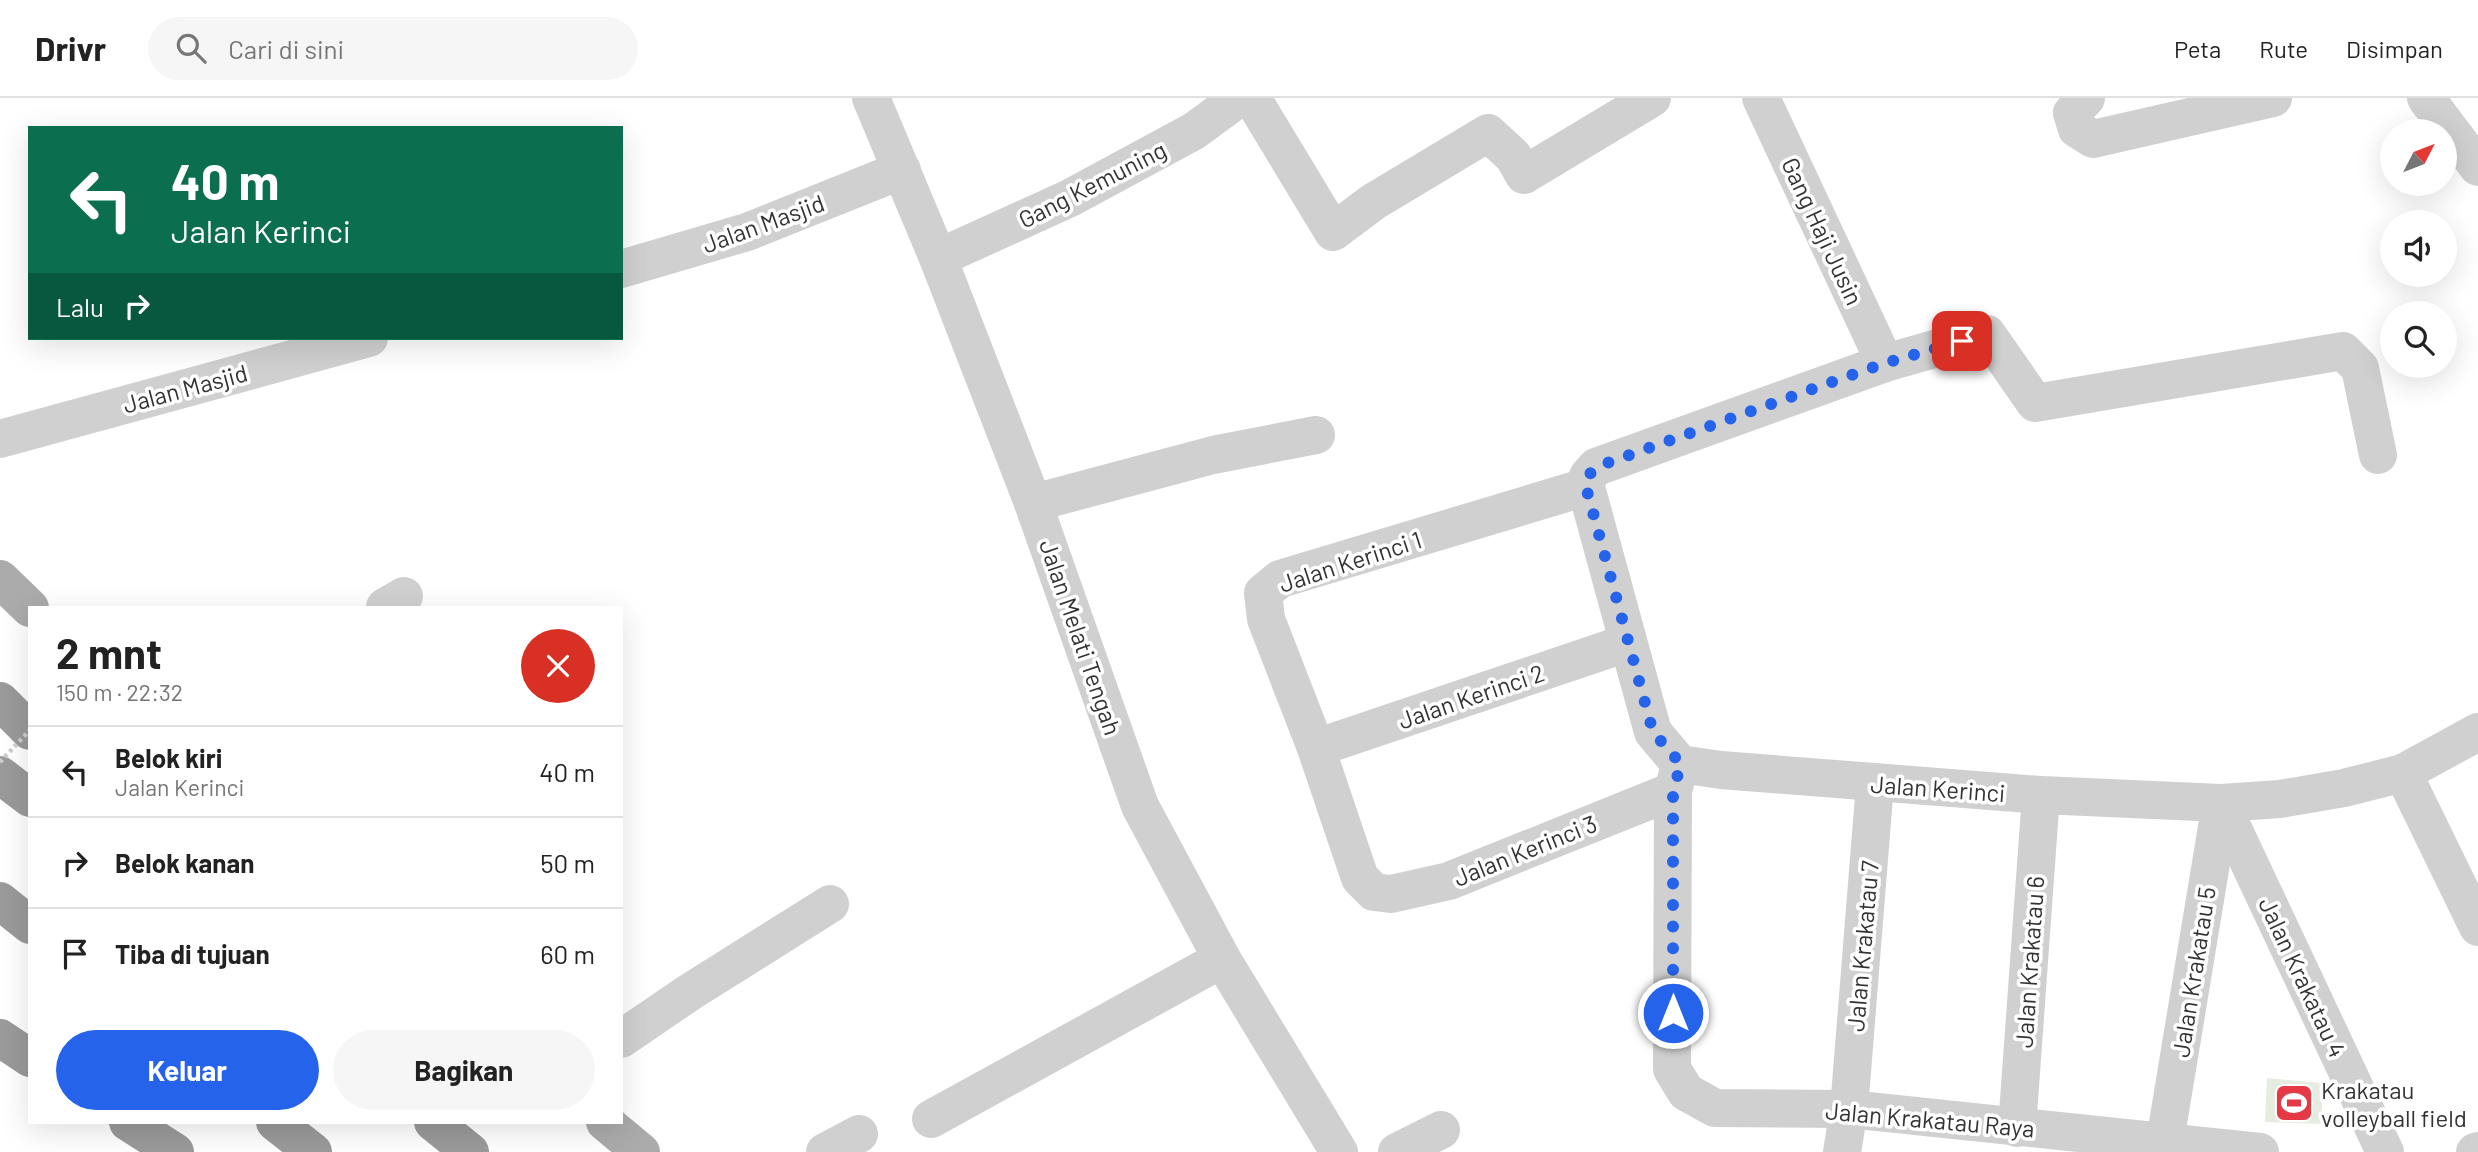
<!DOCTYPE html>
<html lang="id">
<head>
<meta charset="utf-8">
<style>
  :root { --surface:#fff; --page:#f6f6f6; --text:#222; --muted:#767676; --line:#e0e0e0; --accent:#2563eb }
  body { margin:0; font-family:Barlow,sans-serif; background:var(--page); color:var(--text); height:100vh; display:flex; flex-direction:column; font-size:26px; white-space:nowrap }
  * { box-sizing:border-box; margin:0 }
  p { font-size:23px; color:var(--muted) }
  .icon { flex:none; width:38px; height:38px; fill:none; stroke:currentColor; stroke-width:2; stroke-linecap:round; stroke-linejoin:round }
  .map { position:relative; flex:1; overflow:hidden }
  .details { position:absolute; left:28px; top:508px; width:595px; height:518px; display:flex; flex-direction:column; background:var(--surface); border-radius:0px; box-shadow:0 7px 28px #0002 }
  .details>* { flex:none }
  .top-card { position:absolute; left:28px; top:28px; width:595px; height:214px; border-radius:0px; box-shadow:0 7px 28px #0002; background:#0b6e4f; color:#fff; overflow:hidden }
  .needle { width:46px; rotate:48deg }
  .controls { position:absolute; left:2380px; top:21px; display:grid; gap:14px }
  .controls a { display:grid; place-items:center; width:77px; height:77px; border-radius:50%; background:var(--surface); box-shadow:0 7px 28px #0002; font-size:35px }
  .pin { position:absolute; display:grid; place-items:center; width:60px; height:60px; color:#fff; margin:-30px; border-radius:14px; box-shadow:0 4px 10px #0006 }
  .me { position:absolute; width:77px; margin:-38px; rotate:0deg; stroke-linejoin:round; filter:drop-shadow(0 0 5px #0008) }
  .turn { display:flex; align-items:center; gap:24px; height:147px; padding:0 28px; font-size:32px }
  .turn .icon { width:91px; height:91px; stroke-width:2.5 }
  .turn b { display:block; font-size:49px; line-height:60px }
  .then { display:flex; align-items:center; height:66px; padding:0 28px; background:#0003; gap:14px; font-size:26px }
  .round { display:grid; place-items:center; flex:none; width:74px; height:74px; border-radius:37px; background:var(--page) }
  .headline { display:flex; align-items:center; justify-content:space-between; height:119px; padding:0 28px }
  h1 { font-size:42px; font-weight:700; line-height:52px }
  .action { display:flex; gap:14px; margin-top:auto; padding:14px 28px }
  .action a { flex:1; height:80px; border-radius:42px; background:var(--accent); color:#fff; font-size:28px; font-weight:700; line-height:80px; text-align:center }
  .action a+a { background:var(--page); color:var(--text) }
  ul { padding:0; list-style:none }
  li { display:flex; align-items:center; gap:21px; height:91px; padding:0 28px; border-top:2px solid var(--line) }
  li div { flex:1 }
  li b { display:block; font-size:26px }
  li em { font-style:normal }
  header { display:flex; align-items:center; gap:42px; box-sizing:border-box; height:98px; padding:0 35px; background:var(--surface); border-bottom:2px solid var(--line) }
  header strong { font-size:33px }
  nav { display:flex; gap:38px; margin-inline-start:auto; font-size:24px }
  .search { width:490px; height:63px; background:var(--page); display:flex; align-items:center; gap:18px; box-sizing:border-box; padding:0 24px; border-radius:38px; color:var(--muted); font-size:26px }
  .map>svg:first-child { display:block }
</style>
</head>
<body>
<header>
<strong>Drivr</strong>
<div class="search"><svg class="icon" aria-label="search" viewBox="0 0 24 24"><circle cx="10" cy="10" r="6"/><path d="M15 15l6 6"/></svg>Cari di sini</div>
<nav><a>Peta</a><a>Rute</a><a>Disimpan</a></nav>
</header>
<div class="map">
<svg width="2478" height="1054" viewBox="0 0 2478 1054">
  <rect width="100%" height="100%" fill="#fff"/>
  <!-- green -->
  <path fill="#e6ecdf" d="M2267,980L2322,985V1026L2265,1024Z"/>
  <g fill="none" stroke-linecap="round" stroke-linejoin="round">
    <!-- minor -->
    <g stroke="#d0d0d0" stroke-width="38">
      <path d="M871,0L938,160L1033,405L1140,708L1222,861L1339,1054"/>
      <path d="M1252,0L1333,134L1373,104L1488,35L1513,58L1524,77L1652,0"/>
      <path d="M1761,0L1885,265"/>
      <path d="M2086,0L2072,15L2077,31L2093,41L2273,0"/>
      <path d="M2426,0L2478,69"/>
      <path d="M938,160L1070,100L1194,33L1239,0"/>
      <path d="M621,171L747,134L902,72"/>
      <path d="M0,341L369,240"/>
      <path d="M2378,357L2360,270L2343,253L2035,305L1987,236L1885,265L1596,369L1588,378L1586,389L1653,634L1680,666L1721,672L2041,697L2221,705L2280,701L2344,690L2403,675L2478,634"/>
      <path d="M1586,389L1280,481L1263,495L1266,521L1316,650L1360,780L1374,794L1391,796L1449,783L1673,693"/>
      <path d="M1033,405L1213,357L1316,337"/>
      <path d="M385,509L404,498"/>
      <path d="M1316,650L1627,545"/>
      <path d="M1679,671L1673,693L1672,971L1686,994L1715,1010L1849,1011L2260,1054"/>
      <path d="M2403,675L2478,829"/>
      <path d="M2221,705L2385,1054"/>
      <path d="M621,941L690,894L830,806"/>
      <path d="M931,1021L1222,861"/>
      <path d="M2017,1030L2041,697"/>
      <path d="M2165,1043L2221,705"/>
      <path d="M825,1054L859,1036"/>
      <path d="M1397,1054L1441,1032"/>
      <path d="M1842,1054L1849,1011L1875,686"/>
      <path d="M2475,1054L2478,1053"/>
    </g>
    <!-- major -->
    <g stroke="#ababab" stroke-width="38">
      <path d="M0,481L30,510"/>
      <path d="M605,1024L641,1054"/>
    </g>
    <!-- highway -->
    <g stroke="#9a9a9a" stroke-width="38">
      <path d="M0,603L30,633"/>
      <path d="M0,677L30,700"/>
      <path d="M0,803L30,827"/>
      <path d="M0,940L30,960"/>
      <path d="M128,1024L175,1054"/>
      <path d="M275,1024L313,1054"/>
      <path d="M433,1024L470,1054"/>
    </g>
    <!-- path-bridge -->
    <path stroke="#cdcdcd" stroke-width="4.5" stroke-dasharray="3.5 3.5" stroke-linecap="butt" d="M0,664L30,632"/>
  </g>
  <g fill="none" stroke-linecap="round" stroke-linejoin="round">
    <!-- route -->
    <path stroke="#2563eb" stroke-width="12" stroke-dasharray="0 21.6" d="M1673,915V693L1681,666L1653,634L1586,389L1588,378L1596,369L1885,265L1962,243"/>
  </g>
  <!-- icons -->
  <defs>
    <g id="stadium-square" transform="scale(2.0125)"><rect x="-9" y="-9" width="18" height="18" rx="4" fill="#e63946" stroke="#fff"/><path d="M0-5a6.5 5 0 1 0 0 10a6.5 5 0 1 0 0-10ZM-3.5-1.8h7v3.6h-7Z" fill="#fff"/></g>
  </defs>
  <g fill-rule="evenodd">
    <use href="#stadium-square" x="2294" y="1005"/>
  </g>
  <g text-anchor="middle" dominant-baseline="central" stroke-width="7" stroke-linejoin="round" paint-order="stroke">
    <!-- street labels -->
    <g font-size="24" fill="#333" stroke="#fff">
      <text transform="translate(1092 86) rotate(-27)">Gang Kemuning</text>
      <text transform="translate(763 125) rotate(-20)">Jalan Masjid</text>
      <text transform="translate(1823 133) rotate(65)">Gang Haji Jusin</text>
      <text transform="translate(185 290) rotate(-15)">Jalan Masjid</text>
      <text transform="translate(1350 463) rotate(-18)">Jalan Kerinci 1</text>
      <text transform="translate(1081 539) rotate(71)">Jalan Melati Tengah</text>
      <text transform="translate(1471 598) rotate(-19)">Jalan Kerinci 2</text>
      <text transform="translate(1938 690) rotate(4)">Jalan Kerinci</text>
      <text transform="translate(1525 752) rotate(-22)">Jalan Kerinci 3</text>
      <text transform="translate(1862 848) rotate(-85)">Jalan Krakatau 7</text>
      <text transform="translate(2029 864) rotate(-86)">Jalan Krakatau 6</text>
      <text transform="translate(2193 874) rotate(-81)">Jalan Krakatau 5</text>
      <text transform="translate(2303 879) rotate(65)">Jalan Krakatau 4</text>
      <text transform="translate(1930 1021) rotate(5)">Jalan Krakatau Raya</text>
    </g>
    <!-- poi labels -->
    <g font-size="24" fill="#333" stroke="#fff" text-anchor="start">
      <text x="2321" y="991">Krakatau<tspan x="2321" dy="28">volleyball field</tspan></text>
    </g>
  </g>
</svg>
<div class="controls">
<a><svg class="needle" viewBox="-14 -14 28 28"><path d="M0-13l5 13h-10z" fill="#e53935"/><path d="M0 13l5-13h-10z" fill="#767676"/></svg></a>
<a><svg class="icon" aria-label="sound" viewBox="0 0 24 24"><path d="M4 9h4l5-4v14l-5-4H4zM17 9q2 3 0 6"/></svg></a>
<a><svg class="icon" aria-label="search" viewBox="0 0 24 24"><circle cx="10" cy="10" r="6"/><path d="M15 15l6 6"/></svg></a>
</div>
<div class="pin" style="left:1962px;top:243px;background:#d93025"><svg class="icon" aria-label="arrive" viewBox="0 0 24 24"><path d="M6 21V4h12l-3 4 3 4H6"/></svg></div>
<svg class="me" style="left:1673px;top:915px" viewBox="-20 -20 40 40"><circle r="17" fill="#2563eb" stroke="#fff" stroke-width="3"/><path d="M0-11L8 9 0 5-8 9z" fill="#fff"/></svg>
<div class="top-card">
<div class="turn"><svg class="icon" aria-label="left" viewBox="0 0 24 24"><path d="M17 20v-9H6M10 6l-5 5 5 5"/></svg><div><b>40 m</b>Jalan Kerinci</div></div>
<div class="then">Lalu<svg class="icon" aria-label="right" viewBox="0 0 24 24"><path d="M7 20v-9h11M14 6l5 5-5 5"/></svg></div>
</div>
<section class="details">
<div class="headline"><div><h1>2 mnt</h1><p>150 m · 22:32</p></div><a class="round" style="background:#d93025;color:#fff"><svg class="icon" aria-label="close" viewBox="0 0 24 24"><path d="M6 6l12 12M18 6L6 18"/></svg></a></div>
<ul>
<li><svg class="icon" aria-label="left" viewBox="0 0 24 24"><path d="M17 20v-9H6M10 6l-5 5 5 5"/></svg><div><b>Belok kiri</b><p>Jalan Kerinci</p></div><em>40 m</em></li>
<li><svg class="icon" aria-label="right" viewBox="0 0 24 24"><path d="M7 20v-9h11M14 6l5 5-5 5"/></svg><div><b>Belok kanan</b></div><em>50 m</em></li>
<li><svg class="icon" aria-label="arrive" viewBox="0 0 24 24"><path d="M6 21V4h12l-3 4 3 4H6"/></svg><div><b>Tiba di tujuan</b></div><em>60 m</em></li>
</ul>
<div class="action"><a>Keluar</a><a>Bagikan</a></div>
</section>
</div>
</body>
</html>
